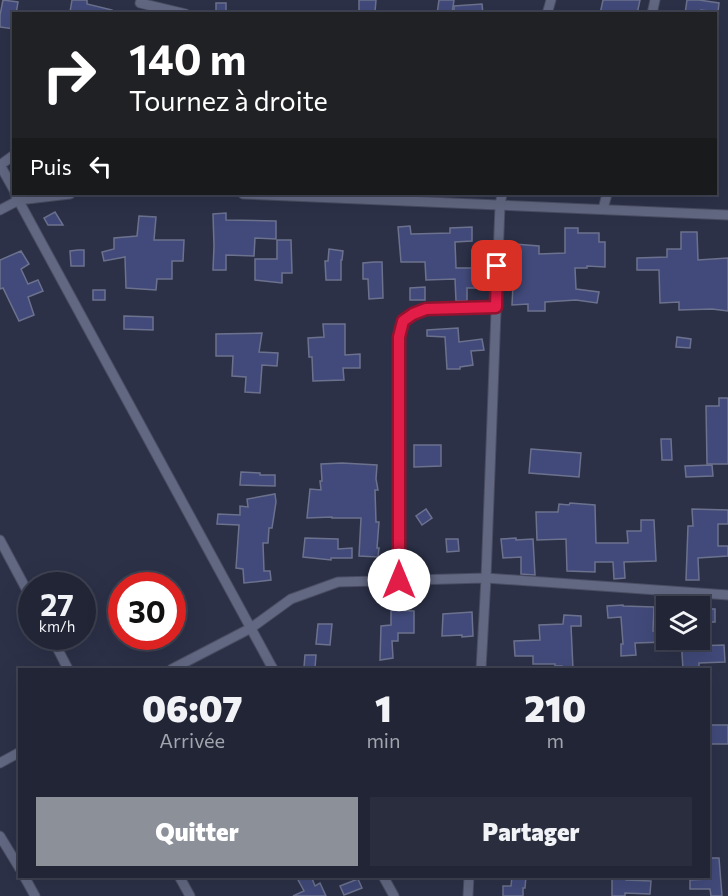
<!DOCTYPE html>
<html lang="fr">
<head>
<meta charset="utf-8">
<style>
  :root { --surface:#212536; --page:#292d3e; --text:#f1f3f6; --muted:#a2a5ad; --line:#3e4251; --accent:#8c9099 }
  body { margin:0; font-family:Commissioner,sans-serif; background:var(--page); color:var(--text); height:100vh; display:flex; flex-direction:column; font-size:22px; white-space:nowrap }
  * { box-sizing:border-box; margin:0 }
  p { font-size:20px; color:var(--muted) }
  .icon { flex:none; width:33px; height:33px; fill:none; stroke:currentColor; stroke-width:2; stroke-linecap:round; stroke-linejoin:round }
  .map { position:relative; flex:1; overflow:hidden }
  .details { position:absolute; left:18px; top:668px; width:692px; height:210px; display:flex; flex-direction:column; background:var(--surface); border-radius:0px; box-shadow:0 6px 24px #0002,0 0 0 2px var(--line) }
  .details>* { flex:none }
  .guide { position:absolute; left:12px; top:12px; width:705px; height:183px; border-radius:0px; box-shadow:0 6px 24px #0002,0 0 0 2px var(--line); background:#202124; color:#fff; overflow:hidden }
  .buttons { position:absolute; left:656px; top:596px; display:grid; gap:12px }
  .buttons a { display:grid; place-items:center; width:54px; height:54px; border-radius:0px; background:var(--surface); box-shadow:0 6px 24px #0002,0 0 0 2px var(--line); font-size:30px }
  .speed { position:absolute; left:18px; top:572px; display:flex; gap:12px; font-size:30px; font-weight:700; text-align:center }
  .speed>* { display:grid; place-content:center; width:78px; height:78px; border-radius:50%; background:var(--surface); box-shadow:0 6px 24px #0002,0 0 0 2px var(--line); line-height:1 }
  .speed small { font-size:15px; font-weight:400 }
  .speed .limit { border:9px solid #d22; background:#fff; color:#111 }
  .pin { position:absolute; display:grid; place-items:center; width:51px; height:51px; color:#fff; margin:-26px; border-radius:12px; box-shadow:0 3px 9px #0006 }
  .me { position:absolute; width:66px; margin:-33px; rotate:0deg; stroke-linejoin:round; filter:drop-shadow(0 0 4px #0008) }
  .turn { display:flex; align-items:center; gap:21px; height:126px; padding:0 18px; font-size:27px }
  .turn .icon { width:78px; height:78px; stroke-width:2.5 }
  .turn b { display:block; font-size:42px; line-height:51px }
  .then { display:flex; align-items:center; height:57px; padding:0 18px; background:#0003; gap:12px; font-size:22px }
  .eta { display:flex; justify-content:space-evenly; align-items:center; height:102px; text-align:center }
  .eta b { font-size:36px; font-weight:800; line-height:42px }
  .action { display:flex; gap:12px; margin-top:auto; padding:12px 18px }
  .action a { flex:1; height:69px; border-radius:0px; background:var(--accent); color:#fff; font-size:24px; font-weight:800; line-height:69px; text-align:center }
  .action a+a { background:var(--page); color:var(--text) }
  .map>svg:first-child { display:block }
</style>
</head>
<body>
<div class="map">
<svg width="728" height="896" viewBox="0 0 728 896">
  <rect width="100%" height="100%" fill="#2c3148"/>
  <!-- building -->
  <g fill="#414a7a" stroke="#6c728d" stroke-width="1.5">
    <path d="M3,0L18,2L16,14H14V29L0,27V15Z"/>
    <path d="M72,0H87V4L112,10L111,14H80L70,12Z"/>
    <path d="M359,0H376L375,12L359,11Z"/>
    <path d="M439,0H454L452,14H437Z"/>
    <path d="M603,0H640L637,14H600Z"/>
    <path d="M687,0H699L719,3L718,12L701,10V14H685Z"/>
    <rect x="216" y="3" width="10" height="11"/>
    <path d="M482,4L483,14H454V6Z"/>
    <path d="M55,212L63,225H48L44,218Z"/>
    <path d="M226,213V220L276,221V239L255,238L254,256L226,255V270H213L214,246L213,214Z"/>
    <path d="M139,216L156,217L154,240H184L183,261H172V279H157L156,290L126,288L125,257L104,261L102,252L114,249V238L137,236Z"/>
    <path d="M410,226L411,234L450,233V228L472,227V241L455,242L456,268H484V288H467V301H456L455,279L426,280L425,262H401L398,227Z"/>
    <path d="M565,228H578V233H599V242H605V267L587,266V268H575L576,289L599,292L597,303L576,300L545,302V311H528V304L512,305L515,244L539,246V254L565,253Z"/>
    <path d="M681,232H697L698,260L728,258V311L712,309L679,310V302L660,303L659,270H637V258L667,257V249H681Z"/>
    <path d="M277,240H291L292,273H282V283L255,280V259H277Z"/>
    <path d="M329,249L343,251L342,260H341V280H326L325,261H328Z"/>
    <path d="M78,250H84V266H71L70,251Z"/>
    <path d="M21,251L29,264L21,269L28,284L38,280L43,291L28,297L34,315L19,321L3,288L0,289V260Z"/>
    <path d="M374,262H382L383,298L369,299L368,279H363V263Z"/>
    <path d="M425,287V300H410V288Z"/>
    <rect x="93" y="290" width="12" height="10"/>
    <path d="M124,316L153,317V330L124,329Z"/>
    <path d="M323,324H345V355L360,354V368H343L344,380L313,381L312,357H309L308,338L324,337Z"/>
    <path d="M458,328L459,342L482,339L484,350L471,351L473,365L460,367V369H447L445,337L427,336V330Z"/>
    <path d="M262,333L259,352L278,353L277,366L262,365L260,393L245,392L246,377L232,376L233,356H216V334Z"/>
    <path d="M677,337L691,339L690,348L676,347Z"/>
    <path d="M719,398H728V464H707L706,406H719Z"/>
    <path d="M661,439H671L672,460H662Z"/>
    <path d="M414,445H441V466L414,467Z"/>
    <path d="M531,449L581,453L579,477L529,473Z"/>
    <path d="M342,463L377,465L376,479L378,490H375L376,522H379L377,548H379L378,557L359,556L361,518H332V517L307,518L310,489L321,490L320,481H322L321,464Z"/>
    <path d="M712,465L713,476L686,477L685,466Z"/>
    <path d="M241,472L260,473V475H275V486L240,485Z"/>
    <path d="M275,494L276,502L272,528H269L268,543H263L264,571H270L271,580L244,583L243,569L236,568L239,525L217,524L218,514L240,515V506L248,507L247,499Z"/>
    <path d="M570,503L595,505L596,543H628L627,531H641V520H654L656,561L624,562L625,578L614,579L613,562H595V572L567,571L566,539L537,540L536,512H558L559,504L569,505Z"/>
    <path d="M426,509L432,518L422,525L416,516Z"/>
    <path d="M692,509L728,510V524H718V546H728V556L698,558L699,580H686L688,526H693Z"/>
    <path d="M305,538L338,539V549L352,548V558H331V560L303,557Z"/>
    <path d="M516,538V540L533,539L535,575L521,574V557L503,558L501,539Z"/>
    <path d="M446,539H458L459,551L447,552Z"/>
    <path d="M623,605V606L654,607L653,631H666V642L635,643L636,655L621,656V644H623L621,617L608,618L607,606Z"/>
    <rect x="700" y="609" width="15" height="13"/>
    <path d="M391,610L414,611V633H398V641H392L393,658L380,660L381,626L391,625Z"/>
    <path d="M472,612L473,636L462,637V635L442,636L443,614Z"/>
    <path d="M564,615L581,616V626H571L573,669H562V666H555V664H533V656H515L514,641L540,640L539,625L563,624Z"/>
    <path d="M318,624H332L330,645L316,644Z"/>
    <path d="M681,639H693V646L724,645L725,662L699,663V669H683Z"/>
    <path d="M305,655H316L315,668L304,667Z"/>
    <rect x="708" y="725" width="20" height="19"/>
    <path d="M708,858H719L722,896H711L710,889H690V880L708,879Z"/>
    <path d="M296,876H311L315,886L320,883L326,896H293L304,891Z"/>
    <path d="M512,876H526L525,888H523V896H503V886H511Z"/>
    <path d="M612,876H626V880L651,881L650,894L625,893V896H612Z"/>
    <path d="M358,879L362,888L344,895L340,886Z"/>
  </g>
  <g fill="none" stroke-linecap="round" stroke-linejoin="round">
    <!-- minor casing -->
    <g stroke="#4a4d62" stroke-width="11">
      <g id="minor">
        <path d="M140,3L186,14"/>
        <path d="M547,14L551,0"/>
        <path d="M652,14L655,0"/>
        <path d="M0,165L14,190"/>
        <path d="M0,165L14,155"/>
        <path d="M15,194L273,669"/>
        <path d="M243,194L728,215"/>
        <path d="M603,209L607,194"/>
        <path d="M0,210L19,200L70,194"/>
        <path d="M0,540L32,600"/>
        <path d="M399,580V337L403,322L413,314L426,309L496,307"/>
        <path d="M51,636L68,669"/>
        <path d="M172,669L251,628L291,599L338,582L486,578L728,595"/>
        <path d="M481,669L486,578L500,205L502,194"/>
        <path d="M0,763L20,752"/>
        <path d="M0,836L20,869"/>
        <path d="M24,876L35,896"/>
        <path d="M179,876L190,896"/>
        <path d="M383,876L394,896"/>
        <path d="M468,896L469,876"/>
      </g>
    </g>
    <!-- minor -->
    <use href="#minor" stroke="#626882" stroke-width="9"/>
  </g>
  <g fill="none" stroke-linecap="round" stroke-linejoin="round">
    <!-- route casing -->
    <g stroke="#92132f" stroke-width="15">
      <path id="route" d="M399,580V337L403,321L413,314L426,309L496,307L497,266"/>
    </g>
    <!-- route -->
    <use href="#route" stroke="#e11d48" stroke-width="10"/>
  </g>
</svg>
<div class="buttons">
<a><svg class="icon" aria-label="layers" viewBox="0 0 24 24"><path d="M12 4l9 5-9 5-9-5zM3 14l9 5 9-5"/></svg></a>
</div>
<div class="speed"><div>27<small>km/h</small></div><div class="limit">30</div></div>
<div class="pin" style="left:497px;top:266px;background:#d93025"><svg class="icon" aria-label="arrive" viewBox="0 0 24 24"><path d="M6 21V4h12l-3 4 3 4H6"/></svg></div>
<svg class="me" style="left:399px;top:580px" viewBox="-20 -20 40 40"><circle r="19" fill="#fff"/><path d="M0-13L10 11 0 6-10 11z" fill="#e11d48"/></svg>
<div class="guide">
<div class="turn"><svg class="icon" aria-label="right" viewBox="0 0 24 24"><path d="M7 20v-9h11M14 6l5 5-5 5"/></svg><div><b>140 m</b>Tournez à droite</div></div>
<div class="then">Puis<svg class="icon" aria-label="left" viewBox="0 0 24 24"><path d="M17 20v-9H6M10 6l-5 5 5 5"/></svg></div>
</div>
<section class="details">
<div class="eta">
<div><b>06:07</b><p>Arrivée</p></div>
<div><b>1</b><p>min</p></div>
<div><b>210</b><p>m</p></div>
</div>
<div class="action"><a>Quitter</a><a>Partager</a></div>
</section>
</div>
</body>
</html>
